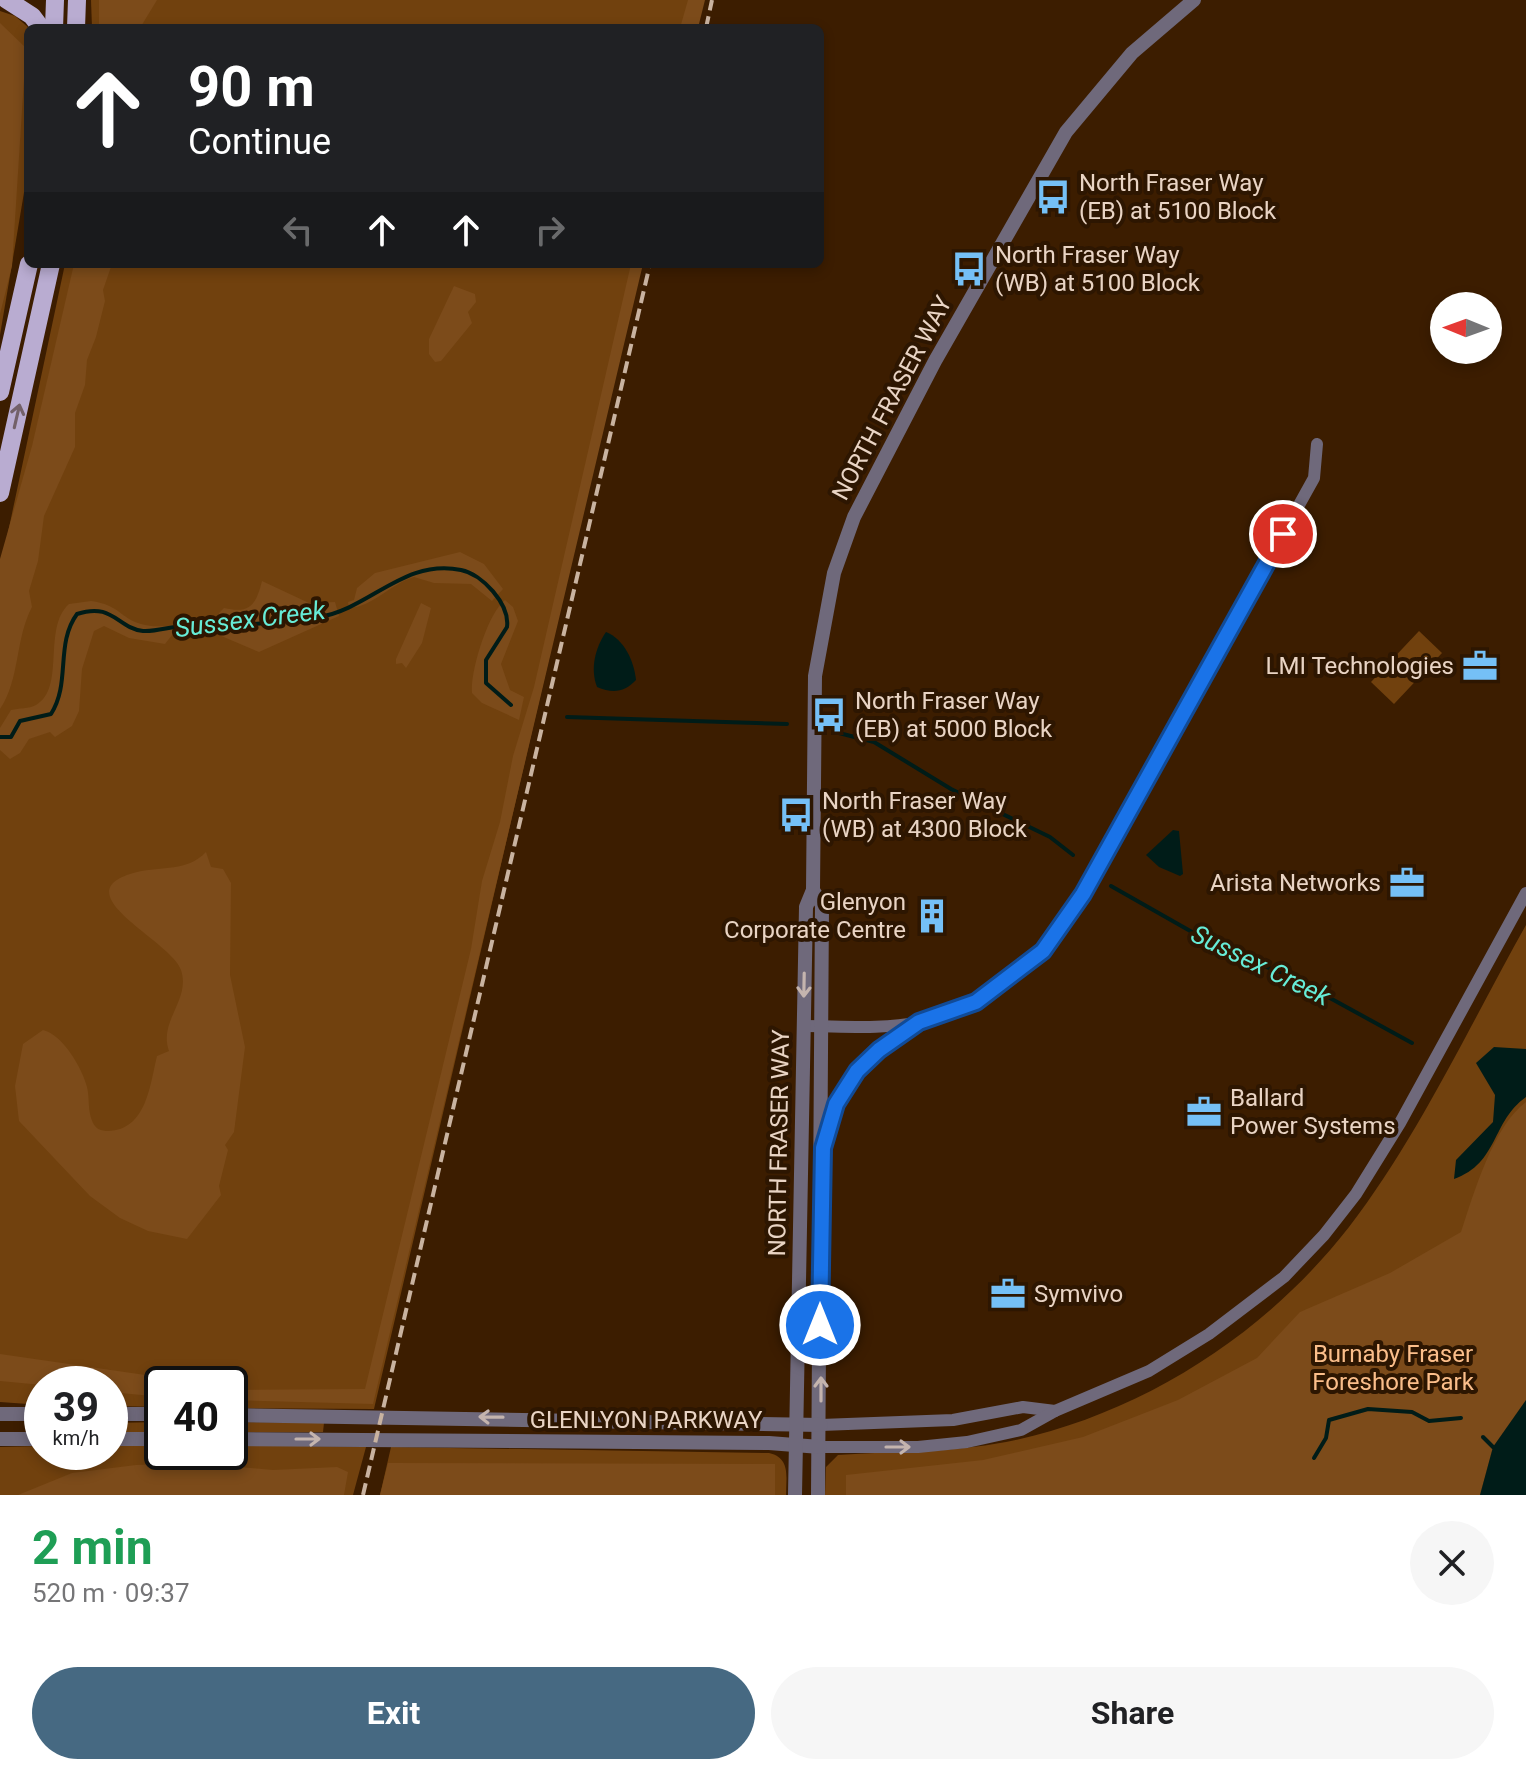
<!DOCTYPE html>
<html lang="en">
<head>
<meta charset="utf-8">
<style>
  :root { --surface:#fff; --page:#f6f6f6; --text:#202124; --muted:#757577; --accent:#466982 }
  body { margin:0; font-family:Roboto,sans-serif; background:var(--page); color:var(--text); height:100vh; display:flex; flex-direction:column; font-size:30px; white-space:nowrap }
  * { box-sizing:border-box; margin:0 }
  p { font-size:26px; color:var(--muted) }
  .icon { flex:none; width:44px; height:44px; fill:none; stroke:currentColor; stroke-width:2; stroke-linecap:round; stroke-linejoin:round }
  .map { position:relative; height:1495px; overflow:hidden }
  .sheet { display:flex; flex-direction:column; background:var(--surface); flex:1 }
  .sheet>* { flex:none }
  .hud { position:absolute; left:24px; top:24px; width:800px; height:244px; border-radius:12px; box-shadow:0 4px 12px #0003; background:#202124; color:#fff; overflow:hidden }
  .needle { width:52px; rotate:271deg }
  .tools { position:absolute; left:1430px; top:292px; display:grid; gap:16px }
  .tools a { display:grid; place-items:center; width:72px; height:72px; border-radius:50%; background:var(--surface); box-shadow:0 4px 12px #0003; font-size:40px }
  .speed { position:absolute; left:24px; top:1366px; display:flex; gap:16px; font-size:40px; font-weight:700; text-align:center }
  .speed>* { display:grid; place-content:center; width:104px; height:104px; border-radius:50%; background:var(--surface); box-shadow:0 4px 12px #0003; line-height:1 }
  .speed small { font-size:20px; font-weight:400 }
  .speed .limit { border:4px solid #111; border-radius:12px; background:#fff; color:#111 }
  .pin { position:absolute; display:grid; place-items:center; width:68px; height:68px; color:#fff; margin:-34px; border:4px solid #fff; border-radius:50%; box-shadow:0 2px 8px #0007 }
  .me { position:absolute; width:88px; margin:-44px; rotate:0deg; stroke-linejoin:round; filter:drop-shadow(0 0 6px #0008) }
  .turn { display:flex; align-items:center; gap:28px; height:168px; padding:0 32px; font-size:36px }
  .turn .icon { width:104px; height:104px; stroke-width:2.5 }
  .turn b { display:block; font-size:56px; line-height:68px }
  .lanes { display:flex; align-items:center; height:76px; padding:0 32px; background:#0003; justify-content:center; gap:40px; direction:ltr }
  .lanes .off { opacity:.35 }
  .round { display:grid; place-items:center; flex:none; width:84px; height:84px; border-radius:42px; background:var(--page) }
  .headline { display:flex; align-items:center; justify-content:space-between; height:136px; padding:0 32px }
  h1 { font-size:48px; font-weight:700; line-height:60px; color:#1e9e55 }
  .primary-button { display:flex; gap:16px; margin-top:auto; padding:16px 32px }
  .primary-button a { flex:1; height:92px; border-radius:48px; background:var(--accent); color:#fff; font-size:32px; font-weight:700; line-height:92px; text-align:center }
  .primary-button a+a { background:var(--page); color:var(--text) }
  .map>svg:first-child { display:block }
</style>
</head>
<body>
<div class="map">
<svg width="1526" height="1495" viewBox="0 0 1526 1495">
  <rect width="100%" height="100%" fill="#3c1d00"/>
  <!-- green -->
  <g fill="#71410e">
    <path d="M91,0H703L697,28H92Z"/>
    <path d="M0,11L15,16L29,28L28,169L0,335Z"/>
    <path d="M65,264H641L374,1409L230,1408V1384H162V1407L110,1406V1384H42V1405L0,1402V570Z"/>
    <path d="M1419,631L1442,653L1394,704L1371,682Z"/>
    <path d="M1526,925V1476L1517,1495H825L826,1467L838,1455C894,1451 950,1453 1006,1442C1140,1415 1265,1335 1349,1227C1417,1139 1471,1023 1526,925Z"/>
    <path d="M162,1422V1432H110V1423Z"/>
    <path d="M230,1422L324,1423L323,1432H230Z"/>
    <path d="M162,1445V1452H230V1445L366,1447L353,1495H0V1447L42,1446V1452H110V1446Z"/>
    <path d="M391,1447L769,1453C791,1458 786,1477 786,1495H380Z"/>
  </g>
  <!-- forest -->
  <g fill="#7c4b1a">
    <path d="M99,0H157L140,28H99Z"/>
    <path d="M688,0H705L698,28H680Z"/>
    <path d="M0,23L26,48L12,266L0,314Z"/>
    <path d="M74,264H112L103,290L105,301L96,337L87,360L85,385L75,413V447L44,516L38,561L29,591L32,607C15,639 20,680 0,709V559L32,446Z"/>
    <path d="M631,264H643L373,1404L230,1400V1390L365,1389L471,949L482,881L500,822L513,756L534,687Z"/>
    <path d="M454,286L475,294L476,302L468,312L472,323L441,361L435,362L429,354V339Z"/>
    <path d="M460,552L484,564L503,589L492,601L471,584L434,583L414,577C390,584 373,607 349,608L348,602L354,600L357,588L375,573Z"/>
    <path d="M262,581L309,603L335,602L339,616L259,652L219,635V613L224,608C250,614 256,605 262,581Z"/>
    <path d="M505,600L513,607L518,621L501,664L510,690L524,697L519,720L482,703L472,693C470,671 488,613 505,600Z"/>
    <path d="M91,601C120,605 120,618 141,624C160,630 184,622 204,625L203,631H182L172,635L165,644L129,638L104,626L94,631L82,669L79,711L72,726L55,737L50,732L29,739L20,753L10,759L0,750V728L11,710C19,708 29,709 36,705C66,688 42,628 69,604Z"/>
    <path d="M421,603L431,608L422,643L406,668L402,663L396,664V659Z"/>
    <path d="M206,852L211,867L223,869L231,883L230,975L245,1047L234,1132L225,1145L228,1150L219,1186L221,1195L187,1239L148,1231L120,1218L90,1196L19,1121L15,1086L23,1044L43,1030C63,1035 82,1068 87,1087C90,1099 87,1110 93,1123C96,1129 101,1131 108,1131C147,1130 150,1084 157,1056L169,1051C158,1021 191,1000 181,970C171,940 58,892 137,872C162,866 187,872 206,852Z"/>
    <path d="M1526,1102V1400L1493,1447L1480,1495H846V1475L983,1460L1083,1437L1178,1400L1257,1358L1300,1312L1390,1273L1461,1232C1474,1193 1493,1126 1526,1102Z"/>
    <path d="M0,1354L180,1380L184,1384H162V1397L110,1392V1384L42,1385L0,1381Z"/>
    <path d="M194,1463L273,1470L337,1467L348,1472L344,1495H18L72,1473L136,1465Z"/>
    <path d="M388,1463L775,1464V1495H380Z"/>
  </g>
  <!-- water -->
  <g fill="#001c18">
    <path d="M606,632C624,639 634,661 636,680C625,692 613,694 597,687C590,669 595,648 606,632Z"/>
    <path d="M1173,830L1179,831L1183,874L1180,876L1159,867L1146,855Z"/>
    <path d="M1494,1047L1526,1049V1097C1491,1122 1499,1163 1454,1179L1456,1160L1493,1122L1495,1095L1476,1063Z"/>
    <path d="M1526,1400V1495H1480L1493,1447Z"/>
  </g>
  <g fill="none" stroke-linecap="round" stroke-linejoin="round">
    <!-- stream -->
    <g stroke="#001c18" stroke-width="4">
      <path d="M567,717L787,724"/>
      <path d="M839,733L874,742L951,789L1050,837L1073,855"/>
      <path d="M0,737H11L20,721L51,714C71,683 55,644 77,614C113,602 117,628 143,631C157,632 171,626 185,626C229,627 275,623 319,617C370,609 404,558 461,570C482,574 510,604 507,627L486,660V683L511,705"/>
      <path d="M1111,886L1229,953L1288,975L1412,1043"/>
      <path d="M1483,1437L1493,1447"/>
      <path d="M1314,1458L1326,1438L1329,1420L1368,1409L1412,1412L1429,1421L1461,1418"/>
    </g>
    <!-- minor -->
    <g stroke="#6f697b" stroke-width="12">
      <path d="M803,1026C841,1026 882,1030 919,1022C992,1007 1044,955 1083,894L1314,478L1317,444"/>
      <path d="M821,1425L953,1420L1023,1407L1055,1411"/>
      <path d="M820,1447H918L967,1442L1021,1430L1055,1411L1149,1371L1209,1334L1284,1277L1324,1235L1356,1194L1400,1123L1526,893"/>
    </g>
    <!-- tertiary -->
    <g stroke="#6f697b" stroke-width="14">
      <path d="M813,890L822,905L818,1495"/>
      <path d="M829,1129C843,1078 877,1051 919,1022"/>
      <path d="M0,1414H42"/>
      <path d="M110,1414H162"/>
      <path d="M230,1415L821,1425"/>
      <path d="M0,1439H42"/>
      <path d="M110,1439H162"/>
      <path d="M230,1439L769,1443L820,1447"/>
      <path d="M795,1495L806,907L813,890L815,676L834,573L854,517L935,361L1066,132L1132,53L1194,0"/>
    </g>
    <!-- primary -->
    <g stroke="#b9acd1" stroke-width="18">
      <path d="M7,0L32,16L41,28"/>
      <path d="M54,28L55,0"/>
      <path d="M76,28L77,0"/>
      <path d="M0,392L29,264"/>
      <path d="M0,493L51,264"/>
    </g>
    <!-- rail -->
    <g stroke="#c9b3a0" stroke-width="4" stroke-dasharray="12 6" stroke-linecap="butt">
      <path d="M706,28L712,0"/>
      <path d="M363,1495L650,264"/>
    </g>
  </g>
  <!-- one-way arrows -->
  <defs><path id="oneway-shaft" d="M-6 0H5M1.5-3L5.5 0L1.5 3" fill="none" stroke-width="1.6" stroke-linecap="round" stroke-linejoin="round" transform="scale(2)"/></defs>
  <use stroke="#736169" href="#oneway-shaft" transform="translate(17 416) rotate(-77)"/>
  <g stroke="#c4b4ae">
    <use href="#oneway-shaft" transform="translate(804 985) rotate(91)"/>
    <use href="#oneway-shaft" transform="translate(821 1389) rotate(-90)"/>
    <use href="#oneway-shaft" transform="translate(491 1417) rotate(-179)"/>
    <use href="#oneway-shaft" transform="translate(308 1439)"/>
    <use href="#oneway-shaft" transform="translate(898 1447)"/>
  </g>
  <g fill="none" stroke-linecap="round" stroke-linejoin="round">
    <!-- route casing -->
    <g stroke="#114b97" stroke-width="20">
      <path id="route" d="M820,1325L823,1148L836,1104L857,1071L879,1050L919,1022L976,1002L1043,951L1083,894L1283,534"/>
    </g>
    <!-- route -->
    <use href="#route" stroke="#1a73e8" stroke-width="14"/>
  </g>
  <!-- icons -->
  <defs>
    <g id="bus-bare" transform="scale(2.76)"><path d="M-5-6H5V4H4V6H2V4H-2V6H-4V4H-5ZM-3.5-4V0h7V-4ZM-3.5 1.2v1.5H-2V1.2ZM2 1.2v1.5H3.5V1.2Z" fill="#75c0f6" stroke="#2d1601" stroke-width="2.5" paint-order="stroke"/></g>
    <g id="office-bare" transform="scale(2.76)"><path d="M-6-3h4V-5.5h4V-3h4V5H-6ZM-1-4.5V-3h2v-1.5ZM-6 0V1H6V0Z" fill="#75c0f6" stroke="#2d1601" stroke-width="2.5" paint-order="stroke"/></g>
    <g id="building-bare" transform="scale(2.76)"><path d="M-4-6H4V6H1V3H-1V6H-4ZM-2.5-4.3h1.7v1.8h-1.7ZM.8-4.3h1.7v1.8H.8ZM-2.5-1h1.7V.8h-1.7ZM.8-1h1.7V.8H.8Z" fill="#75c0f6" stroke="#2d1601" stroke-width="2.5" paint-order="stroke"/></g>
  </defs>
  <g fill-rule="evenodd">
    <use href="#bus-bare" x="1053" y="197"/>
    <use href="#bus-bare" x="969" y="269"/>
    <use href="#office-bare" x="1480" y="666"/>
    <use href="#bus-bare" x="829" y="715"/>
    <use href="#bus-bare" x="796" y="815"/>
    <use href="#office-bare" x="1407" y="883"/>
    <use href="#building-bare" x="932" y="916"/>
    <use href="#office-bare" x="1204" y="1112"/>
    <use href="#office-bare" x="1008" y="1294"/>
  </g>
  <g text-anchor="middle" dominant-baseline="central" stroke-width="8" stroke-linejoin="round" paint-order="stroke">
    <!-- poi labels -->
    <g font-size="24" fill="#e9d4c4" stroke="#2d1601" text-anchor="start">
      <text x="1079" y="183">North Fraser Way<tspan x="1079" dy="28">(EB) at 5100 Block</tspan></text>
      <text x="995" y="255">North Fraser Way<tspan x="995" dy="28">(WB) at 5100 Block</tspan></text>
      <text x="1454" y="666" text-anchor="end">LMI Technologies</text>
      <text x="855" y="701">North Fraser Way<tspan x="855" dy="28">(EB) at 5000 Block</tspan></text>
      <text x="822" y="801">North Fraser Way<tspan x="822" dy="28">(WB) at 4300 Block</tspan></text>
      <text x="1381" y="883" text-anchor="end">Arista Networks</text>
      <text x="906" y="902" text-anchor="end">Glenyon<tspan x="906" dy="28">Corporate Centre</tspan></text>
      <text x="1230" y="1098">Ballard<tspan x="1230" dy="28">Power Systems</tspan></text>
      <text x="1034" y="1294">Symvivo</text>
    </g>
    <!-- street labels -->
    <g font-size="24" fill="#e9d4c4" stroke="#2d1601">
      <text transform="translate(892 398) rotate(-62)">NORTH FRASER WAY</text>
      <text transform="translate(779 1143) rotate(-89)">NORTH FRASER WAY</text>
      <text x="646" y="1420">GLENLYON PARKWAY</text>
    </g>
    <!-- park labels -->
    <g font-size="24" fill="#fbbe8a" stroke="#2d1601">
      <text x="1393" y="1354">Burnaby Fraser<tspan x="1393" dy="28">Foreshore Park</tspan></text>
    </g>
    <!-- water labels -->
    <g font-size="26" font-style="italic" fill="#66ecd7" stroke="#2d1601">
      <text transform="translate(250 619) rotate(-7)">Sussex Creek</text>
      <text transform="translate(1261 965) rotate(26)">Sussex Creek</text>
    </g>
  </g>
</svg>
<div class="tools">
<a><svg class="needle" viewBox="-14 -14 28 28"><path d="M0-13l5 13h-10z" fill="#e53935"/><path d="M0 13l5-13h-10z" fill="#757577"/></svg></a>
</div>
<div class="speed"><div>39<small>km/h</small></div><div class="limit">40</div></div>
<div class="pin" style="left:1283px;top:534px;background:#d93025"><svg class="icon" aria-label="arrive" viewBox="0 0 24 24"><path d="M6 21V4h12l-3 4 3 4H6"/></svg></div>
<svg class="me" style="left:820px;top:1325px" viewBox="-20 -20 40 40"><circle r="17" fill="#1a73e8" stroke="#fff" stroke-width="3"/><path d="M0-11L8 9 0 5-8 9z" fill="#fff"/></svg>
<div class="hud">
<div class="turn"><svg class="icon" aria-label="ahead" viewBox="0 0 24 24"><path d="M12 20V5M6 11l6-6 6 6"/></svg><div><b>90 m</b>Continue</div></div>
<div class="lanes"><svg class="icon off" aria-label="left" viewBox="0 0 24 24"><path d="M17 20v-9H6M10 6l-5 5 5 5"/></svg><svg class="icon" aria-label="ahead" viewBox="0 0 24 24"><path d="M12 20V5M6 11l6-6 6 6"/></svg><svg class="icon" aria-label="ahead" viewBox="0 0 24 24"><path d="M12 20V5M6 11l6-6 6 6"/></svg><svg class="icon off" aria-label="right" viewBox="0 0 24 24"><path d="M7 20v-9h11M14 6l5 5-5 5"/></svg></div>
</div>
</div>
<section class="sheet">
<div class="headline"><div><h1>2 min</h1><p>520 m · 09:37</p></div><a class="round"><svg class="icon" aria-label="close" viewBox="0 0 24 24"><path d="M6 6l12 12M18 6L6 18"/></svg></a></div>
<div class="primary-button"><a>Exit</a><a>Share</a></div>
</section>
</body>
</html>
